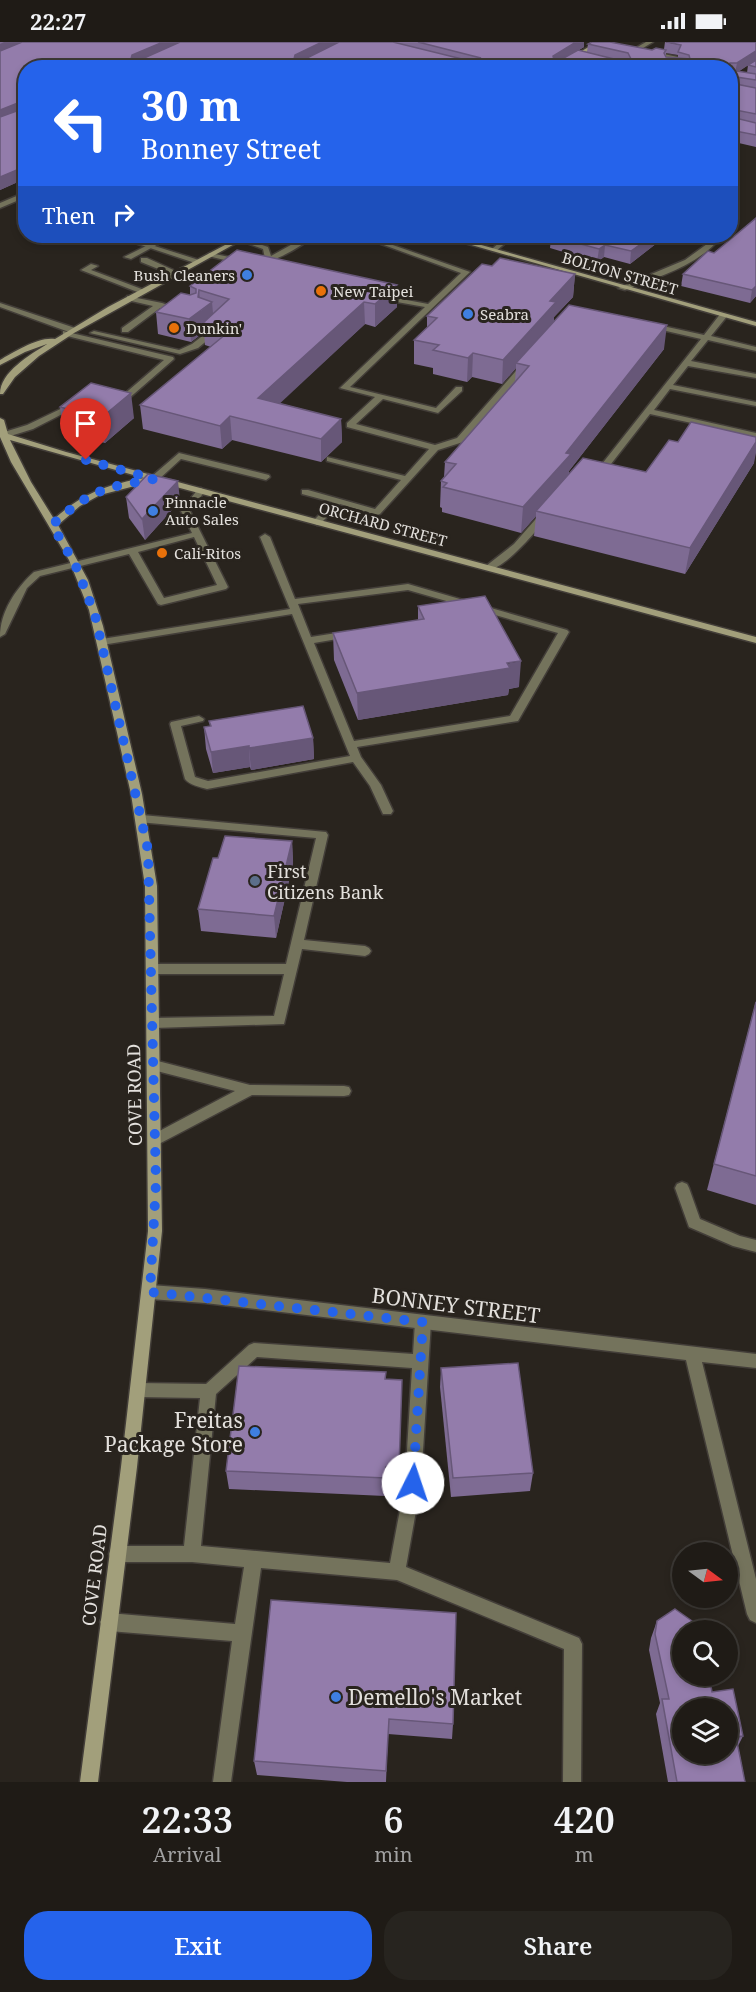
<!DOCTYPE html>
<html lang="en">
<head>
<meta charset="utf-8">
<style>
  :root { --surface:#1f1b16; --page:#27241f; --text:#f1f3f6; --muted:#a1a1a1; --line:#3c3935; --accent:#2563eb }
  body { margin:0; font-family:"Noto Serif",serif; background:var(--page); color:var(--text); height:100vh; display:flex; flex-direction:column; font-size:22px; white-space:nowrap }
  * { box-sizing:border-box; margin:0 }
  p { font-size:20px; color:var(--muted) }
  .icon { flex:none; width:33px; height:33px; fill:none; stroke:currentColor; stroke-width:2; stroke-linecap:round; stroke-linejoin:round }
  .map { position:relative; height:1740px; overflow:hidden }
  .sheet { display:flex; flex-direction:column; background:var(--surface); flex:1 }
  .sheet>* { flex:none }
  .banner { position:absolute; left:18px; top:18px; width:720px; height:183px; border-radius:24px; box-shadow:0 3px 9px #0003,0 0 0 2px var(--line); background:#2563eb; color:#fff; overflow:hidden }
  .needle { width:39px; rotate:105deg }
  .controls { position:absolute; left:672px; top:1500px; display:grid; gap:12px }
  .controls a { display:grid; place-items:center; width:66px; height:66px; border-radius:50%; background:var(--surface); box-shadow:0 3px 9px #0003,0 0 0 2px var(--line); font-size:30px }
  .pin { position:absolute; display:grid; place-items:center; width:51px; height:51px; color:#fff; margin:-62px -26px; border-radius:50% 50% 50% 0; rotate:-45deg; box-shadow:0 0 6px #0007 }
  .pin .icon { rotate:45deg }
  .me { position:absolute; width:66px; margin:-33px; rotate:4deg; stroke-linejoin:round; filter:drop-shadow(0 0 4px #0008) }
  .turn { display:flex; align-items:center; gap:21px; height:126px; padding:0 24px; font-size:27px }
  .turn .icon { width:78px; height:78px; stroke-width:2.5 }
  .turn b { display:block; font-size:42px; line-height:51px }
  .then { display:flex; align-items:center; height:57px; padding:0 24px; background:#0003; gap:12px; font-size:22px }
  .eta { display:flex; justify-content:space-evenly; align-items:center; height:102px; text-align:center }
  .eta b { font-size:36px; font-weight:600; line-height:42px }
  .action { display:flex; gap:12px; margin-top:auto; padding:12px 24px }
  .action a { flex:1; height:69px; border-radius:24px; background:var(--accent); color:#fff; font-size:24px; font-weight:600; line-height:69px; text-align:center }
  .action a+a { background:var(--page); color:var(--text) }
  .status { display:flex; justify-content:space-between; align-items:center; height:42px; padding:0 30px; background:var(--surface); direction:ltr }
  .status svg { height:16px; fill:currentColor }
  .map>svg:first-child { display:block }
</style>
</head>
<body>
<div class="status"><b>22:27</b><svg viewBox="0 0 49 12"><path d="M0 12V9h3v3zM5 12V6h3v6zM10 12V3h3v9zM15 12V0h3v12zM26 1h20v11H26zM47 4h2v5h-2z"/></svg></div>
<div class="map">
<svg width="756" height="1740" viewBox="0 0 756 1740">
  <rect width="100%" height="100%" fill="#29241e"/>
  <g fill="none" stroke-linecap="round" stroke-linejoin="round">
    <!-- lane casing -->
    <g stroke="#433e39" stroke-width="3">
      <g id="lane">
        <path d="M646,0H653L638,9H634V7Z"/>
        <path d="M649,9L678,15V17L672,21L687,26L665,23V21L671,17L647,12Z"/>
        <path d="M166,194H173L131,217L124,215Z"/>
        <path d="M307,194H314C303,203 268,226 254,219L255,217L265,216L263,207L236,197L239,195L268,205L271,214Z"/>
        <path d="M359,194H367L470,230L350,345L436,366L456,345H462V349L438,371L383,357L356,382L435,403L457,396L522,322L529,324L463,400L438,408L380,472L377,473L340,462L320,482L317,483L312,480L332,460L302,452V448H308L375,467L401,438L327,419V415L405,434L429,407L347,385V381L375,355L340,346L425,265L380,257V253L428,262L461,231Z"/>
        <path d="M210,211L244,218L245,220L241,222L208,214V212Z"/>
        <path d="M141,216H147L180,231L173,233L141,220Z"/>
        <path d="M91,222L98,224L91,228L147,249L140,251L81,228Z"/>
        <path d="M127,254L162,261L182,268L178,270L160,266L128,290H122V286L153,264L127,258Z"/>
        <path d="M721,271L728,273L711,294L756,305V309L708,298L691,319L756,332V336L688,324L673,343L756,360V364L670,347L654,368L756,391V395L650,372L600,436H594V432L701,297L649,285V281L704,293Z"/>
        <path d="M214,285L221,287L198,306L180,312L90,291L94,289L179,308L192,302Z"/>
        <path d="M63,289L173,315L174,317L127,358L113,359V355L122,354L164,318L63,293Z"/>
        <path d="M73,361L80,363L33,387L4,396L0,393L1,391L27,383Z"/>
        <path d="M179,411L269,433L270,435L266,438L181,417L157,439H151V435Z"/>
        <path d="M201,446L205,449L190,469L228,545L226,547L161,563L158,562L129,512L40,534L27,546L5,592L0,595C0,570 16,546 34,530L192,491L181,469L198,447ZM194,495L217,543L164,556L138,510Z"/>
        <path d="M544,470L549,473C538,487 503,530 486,528V524L514,502L541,471Z"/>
        <path d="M265,492L270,495L295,557L408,542L567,588L569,590L518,679L357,705L361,715L381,743L393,769L391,772H383L370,744L353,720L207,747C200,745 189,743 185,737L170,682L171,680L199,674L204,677L203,679L181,684L195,735L208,739L350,714L292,572L102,603L97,600L102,597L290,567L260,495ZM408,548L558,591L510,674L354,699L314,601L349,595L354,592L349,589L311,595L298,562Z"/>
        <path d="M142,773L326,790L328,793L304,898L365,904L369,906L371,909L369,912L365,914L302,907L284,982L153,986L148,984L147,981L148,978L153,976L274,974L284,932H152L148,930L146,927L148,924L152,922H286L316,796L138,780L136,777L138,774Z"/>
        <path d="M154,1018L250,1043L344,1044L349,1045L351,1049L349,1053L344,1054L252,1053L155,1104L150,1102L148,1098L150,1094L235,1049L149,1027L147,1023L149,1019Z"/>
        <path d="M682,1140L687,1142L689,1146L700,1177L740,1194L756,1198V1210L733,1204L689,1185L675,1146L677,1142Z"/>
        <path d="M423,1273L428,1275L431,1280L421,1441L406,1525L579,1596L582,1602L581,1740H563L564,1607L397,1538L261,1526L231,1740H213L232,1599L109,1589L103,1586L100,1580L103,1574L109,1571L235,1582L244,1525L192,1520H117L111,1518L109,1512L111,1506L117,1504H184L200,1356L138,1355L132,1353L130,1348L132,1343L138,1341L206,1342L249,1303L254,1301L413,1312L415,1280L418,1275ZM257,1315L412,1326L405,1441L390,1521L201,1504L216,1352Z"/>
      </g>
    </g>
    <!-- street casing -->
    <g stroke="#433e39" stroke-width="3">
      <g id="street">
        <path d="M730,127L733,129L738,148L733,176L730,178Z"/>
        <path d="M26,150V155L0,166V161Z"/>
        <path d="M114,194H123L202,219L195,221Z"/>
        <path d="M507,194H514L496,209H492V207Z"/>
        <path d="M716,194H722C698,224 660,234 625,248L618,246L685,218L707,202Z"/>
        <path d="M0,261L75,286L76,288L69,290L0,265Z"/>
        <path d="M150,1243L205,1247L756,1312V1326L702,1320L756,1537V1581L750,1578L747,1572L686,1318L205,1261L150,1257L145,1255L143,1250L145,1245Z"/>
      </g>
    </g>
    <!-- secondary casing -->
    <g stroke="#433e39" stroke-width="3">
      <g id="secondary">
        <path d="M597,0H604L560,26H553Z"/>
        <path d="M242,194H249L74,291L39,314L15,335L3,352H0C0,330 30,313 47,302L25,310L0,323V318C13,310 40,294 55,297L108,265Z"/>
        <path d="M440,194H449L756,280V284Z"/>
        <path d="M0,376L4,378L8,392L66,410L756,595V601L154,439L100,453L80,464L58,483L88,538L103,584L142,752L157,844L162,1189L137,1425L98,1740H80L121,1425L148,1189L145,844L131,752L89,568L69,518L11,420L0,395ZM10,398L144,436C106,443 83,451 54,477L31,440Z"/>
      </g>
    </g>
    <!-- lane -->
    <use href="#lane" fill="#74735c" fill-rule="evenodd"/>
    <!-- street -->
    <use href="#street" fill="#74735c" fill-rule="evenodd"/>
    <!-- secondary -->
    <use href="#secondary" fill="#a29f7b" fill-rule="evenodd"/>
  </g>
  <!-- wall -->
  <g fill="#7e6b93" fill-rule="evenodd">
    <path d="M0,0H584V5L579,8L587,10L588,2L652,8L664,7L665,0L756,18L739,29L747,31L748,23L756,18V105L730,99V26H26V141L20,139L0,148ZM666,11L678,13V16L666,15Z"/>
    <path d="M756,176V254L750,261L681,244L683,232L714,211Z"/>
    <path d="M539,194H666L630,222L604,215L597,220L550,206L551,197Z"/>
    <path d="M237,208L397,265L375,285L365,282L279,361L341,377L342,400L321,420L232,398L222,407L143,387L140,363L211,305L205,303L204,290L191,300L158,292L156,270L190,253V244Z"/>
    <path d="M492,224L575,232L573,255L554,275V279L664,307L569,429V432L646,430L754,421L685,532L534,494L536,474L521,491L442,470V466L440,465L441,439L444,435L445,420L515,339L516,326L502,342L472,335L467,340L433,332V326L414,322V298L427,286V274Z"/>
    <path d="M60,365L134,376L105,401L64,390Z"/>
    <path d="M126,455L180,459L145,498L129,476Z"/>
    <path d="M418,564L519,645L509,647L508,653L358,678L334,618L333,591L418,578Z"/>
    <path d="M209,679L313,696L314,717L251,728L250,725L213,731L206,707L204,685L210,684Z"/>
    <path d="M292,799L293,821L276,896L201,889L198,867L218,816Z"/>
    <path d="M756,959V1163L707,1148Z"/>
    <path d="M441,1326L533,1431L530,1449L451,1455L440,1345Z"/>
    <path d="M386,1330V1337L402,1338L398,1444L385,1443V1454L229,1447L226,1429Z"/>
    <path d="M271,1558L453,1682L452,1697L388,1692L386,1740H347L257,1733L254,1719Z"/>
    <path d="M657,1579L712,1650L743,1694L738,1704L745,1740H668L656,1672L660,1661L649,1608L651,1596Z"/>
  </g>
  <!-- shaded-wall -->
  <g fill="#675778">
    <path d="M4,0H32L0,13V2Z"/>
    <path d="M163,0H187L133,24L131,17L132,13Z"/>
    <path d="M322,0H343L295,24L294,17L295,13Z"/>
    <path d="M576,0H584V5L552,24L553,14Z"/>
    <path d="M756,9V18L735,32L737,21Z"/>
    <path d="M25,58L26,69L0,80V68Z"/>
    <path d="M19,127L20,139L0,148V135Z"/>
    <path d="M652,194H666L630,222L631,209Z"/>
    <path d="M605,203L604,215L597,220L599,207Z"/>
    <path d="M575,232L573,255L554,275V284L516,321V326L502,342L503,318L550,259Z"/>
    <path d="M397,243V265L375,285V262Z"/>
    <path d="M756,244V254L750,261L752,248Z"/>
    <path d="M199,248L201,269L212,260L214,282L203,281L204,290L191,300L189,277L198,255Z"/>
    <path d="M364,260L365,282L260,380L258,356Z"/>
    <path d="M667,283L664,307L569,429L568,437L536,469V474L521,491L523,465Z"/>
    <path d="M473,311L472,335L467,340L468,316Z"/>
    <path d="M131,351L134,376L105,401L101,376Z"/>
    <path d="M230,374L232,398L222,407L220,384Z"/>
    <path d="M341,377L342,400L321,420V397Z"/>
    <path d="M756,400V411L754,421L685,532L690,506Z"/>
    <path d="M178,439L180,459L145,498L142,477Z"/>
    <path d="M521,619L519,645L509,647L508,653L358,678L357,651Z"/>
    <path d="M313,696L314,717L251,728L249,706Z"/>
    <path d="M249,704L250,725L213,731L211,710Z"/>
    <path d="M292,799L293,821L276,896L274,874Z"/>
  </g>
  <!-- building -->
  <g fill="#937cab" stroke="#675778" stroke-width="1.5" fill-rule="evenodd">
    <path d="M22,0H163L132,13L131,17H142L180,0H322L295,13L294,17H305L339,0H393L466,18L481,16L418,0H576L553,14L554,18L562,17L578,8L618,18L631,17L628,11L588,2L592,0H610L652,8L656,6L666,8L664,11L666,15L690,17L689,13L678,10L681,3L667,0H756V9L737,21H730V26H26V130L19,127L0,135V75L25,66V58L0,68V9Z"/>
    <path d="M756,18V25L748,23Z"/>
    <path d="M730,28L756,32V38L730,34Z"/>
    <path d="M730,36L731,41L756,46V72L730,67Z"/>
    <path d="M730,69L731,75L756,81V93L730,88Z"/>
    <path d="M756,176V244L752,248L683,232L708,209L714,211Z"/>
    <path d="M551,194H652L631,209L605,203L599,207Z"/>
    <path d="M237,208L397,243L375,262L364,260L258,356L341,377L321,397L230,374L220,384L140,363L232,287L203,281L229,257L199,248L198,255L212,260L189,277L156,270L181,251L190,253L196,251V247L190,244Z"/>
    <path d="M500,216L575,232L550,259L556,260L503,318L473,311L468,316L433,308L439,303L414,298L437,276L427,274L482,222L492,224Z"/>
    <path d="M569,263L667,283L566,411L571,412L523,465L443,445L447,441L441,439L456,422L445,420L529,324L516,321Z"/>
    <path d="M91,341L131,351L101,376L60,365Z"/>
    <path d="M691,380L756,395V400L690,506L536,469L583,416L646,430L669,398L678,400Z"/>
    <path d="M148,432L178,439L142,477L126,455Z"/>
    <path d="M485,554L521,619L507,621L510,626L357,651L333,591L424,577L418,564Z"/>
    <path d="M303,664L313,696L249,706V704L211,710L204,685L211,684L209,679Z"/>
    <path d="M225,794L292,799L274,874L198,867L213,816H218Z"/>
    <path d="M756,960V1134L714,1122Z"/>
    <path d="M518,1321L533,1431L453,1436L441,1326Z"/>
    <path d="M239,1324L386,1330L385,1337L402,1338L399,1426L386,1425V1436L226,1429Z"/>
    <path d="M271,1558L456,1571L453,1682L389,1677L386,1729L254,1719Z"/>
    <path d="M675,1567L692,1579L700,1588H682V1634H709L712,1650L733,1647L743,1694L736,1695L745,1740H677L662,1657H669L655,1592L657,1579ZM682,1666H728V1712H682Z"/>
  </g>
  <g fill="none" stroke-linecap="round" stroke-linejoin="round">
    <!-- route -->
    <path stroke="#2563eb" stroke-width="10" stroke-dasharray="0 18" d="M86,418L154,437C103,446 92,447 52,483L75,522L95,573L148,808L156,1141L150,1250L423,1280L413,1441"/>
  </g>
  <!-- markers -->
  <g fill="#3f7fe0" stroke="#29241e" stroke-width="2">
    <circle cx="247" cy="233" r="6"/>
    <circle cx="468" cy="272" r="6"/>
    <circle cx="153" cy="469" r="6"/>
    <circle cx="255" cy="1390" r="6"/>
    <circle cx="336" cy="1655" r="6"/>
  </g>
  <g fill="#e8710a" stroke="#29241e" stroke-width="2">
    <circle cx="321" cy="249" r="6"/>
    <circle cx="174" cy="286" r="6"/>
    <circle cx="162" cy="511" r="6"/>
  </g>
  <circle fill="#5c6f8a" stroke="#29241e" stroke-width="2" cx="255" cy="839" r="6"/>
  <g text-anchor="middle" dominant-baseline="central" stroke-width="6" stroke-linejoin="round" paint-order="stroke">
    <!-- far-street labels -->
    <g font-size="15" fill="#e3e0dc" stroke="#29241e">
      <text transform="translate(620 231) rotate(16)">BOLTON STREET</text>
      <text transform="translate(383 482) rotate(15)">ORCHARD STREET</text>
    </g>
    <!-- far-poi labels -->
    <g font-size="15" fill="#e3e0dc" stroke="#29241e" text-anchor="start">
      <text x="235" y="233" text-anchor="end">Bush Cleaners</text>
      <text x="333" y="249">New Taipei</text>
      <text x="480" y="272">Seabra</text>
      <text x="186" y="286">Dunkin'</text>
      <text x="165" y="460">Pinnacle<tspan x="165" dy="17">Auto Sales</tspan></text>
      <text x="174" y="511">Cali-Ritos</text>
    </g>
    <!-- poi labels -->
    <g font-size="18" fill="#e3e0dc" stroke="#29241e" text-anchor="start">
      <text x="267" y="829">First<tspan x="267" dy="21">Citizens Bank</tspan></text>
    </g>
    <!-- street labels -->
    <g font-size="18" fill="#e3e0dc" stroke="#29241e">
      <text transform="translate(134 1053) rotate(-91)">COVE ROAD</text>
      <text transform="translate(94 1533) rotate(-83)">COVE ROAD</text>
    </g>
    <!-- near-street labels -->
    <g font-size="21" fill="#e3e0dc" stroke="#29241e">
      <text transform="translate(456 1263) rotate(7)">BONNEY STREET</text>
    </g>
    <!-- near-poi labels -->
    <g font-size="21" fill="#e3e0dc" stroke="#29241e" text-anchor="end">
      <text x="243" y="1378">Freitas<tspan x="243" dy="24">Package Store</tspan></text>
      <text x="348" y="1655" text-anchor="start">Demello's Market</text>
    </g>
  </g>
</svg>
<div class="controls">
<a><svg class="needle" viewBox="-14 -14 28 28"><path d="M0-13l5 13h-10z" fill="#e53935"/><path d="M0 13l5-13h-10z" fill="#a1a1a1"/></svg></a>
<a><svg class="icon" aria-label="search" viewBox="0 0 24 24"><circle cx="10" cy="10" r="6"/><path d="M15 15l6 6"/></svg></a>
<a><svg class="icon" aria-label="layers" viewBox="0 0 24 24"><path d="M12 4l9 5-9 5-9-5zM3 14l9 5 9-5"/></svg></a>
</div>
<div class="pin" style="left:86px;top:418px;background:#d93025"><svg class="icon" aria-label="arrive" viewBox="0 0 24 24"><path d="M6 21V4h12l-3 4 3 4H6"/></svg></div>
<svg class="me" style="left:413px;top:1441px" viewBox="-20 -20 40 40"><circle r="19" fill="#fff"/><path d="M0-13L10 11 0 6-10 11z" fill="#2563eb"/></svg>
<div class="banner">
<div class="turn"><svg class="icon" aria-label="left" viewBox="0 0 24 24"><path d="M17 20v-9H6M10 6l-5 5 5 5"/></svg><div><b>30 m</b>Bonney Street</div></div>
<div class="then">Then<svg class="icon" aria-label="right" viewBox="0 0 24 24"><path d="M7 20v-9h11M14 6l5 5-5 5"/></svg></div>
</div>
</div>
<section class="sheet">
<div class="eta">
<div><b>22:33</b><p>Arrival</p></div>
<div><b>6</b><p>min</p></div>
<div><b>420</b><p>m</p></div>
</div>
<div class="action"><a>Exit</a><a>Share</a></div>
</section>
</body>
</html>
